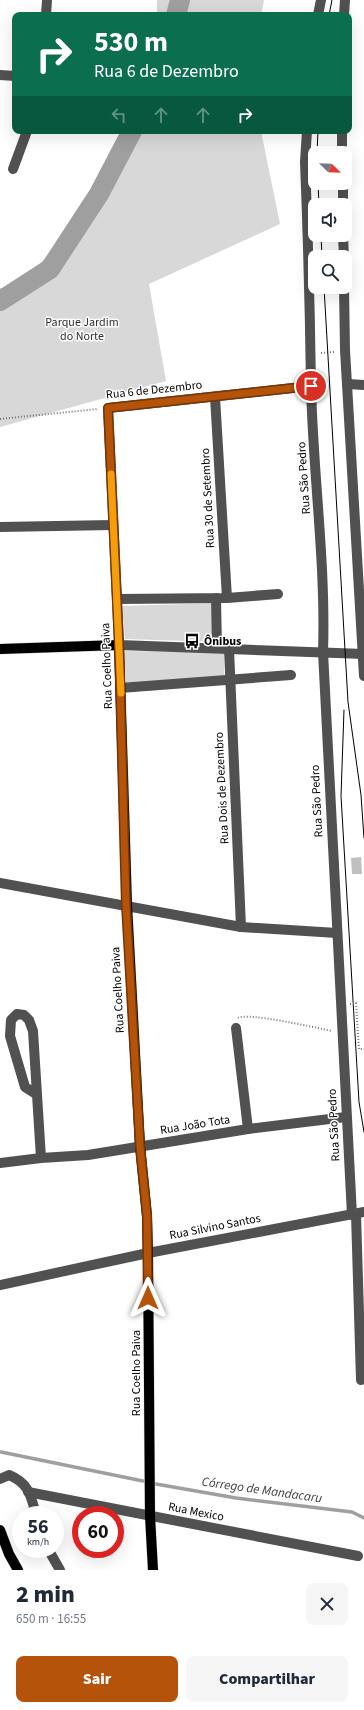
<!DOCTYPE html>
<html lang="pt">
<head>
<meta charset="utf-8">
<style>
  :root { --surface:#fff; --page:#f6f6f7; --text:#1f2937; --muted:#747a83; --accent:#b45309 }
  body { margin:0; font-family:"Source Sans 3",sans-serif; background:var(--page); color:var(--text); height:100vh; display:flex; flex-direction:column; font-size:15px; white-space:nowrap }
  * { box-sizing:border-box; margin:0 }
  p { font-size:13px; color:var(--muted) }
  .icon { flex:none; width:22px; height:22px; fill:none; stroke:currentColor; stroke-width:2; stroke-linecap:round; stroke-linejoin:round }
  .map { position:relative; height:1570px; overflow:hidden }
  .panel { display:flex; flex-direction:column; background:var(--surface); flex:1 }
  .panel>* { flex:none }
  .top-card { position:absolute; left:12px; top:12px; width:340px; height:122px; border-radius:8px; box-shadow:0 4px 16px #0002; background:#0b6e4f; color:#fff; overflow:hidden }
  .needle { width:26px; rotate:113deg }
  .controls { position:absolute; left:308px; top:146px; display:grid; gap:8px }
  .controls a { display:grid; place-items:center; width:44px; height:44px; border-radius:8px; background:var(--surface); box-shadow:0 4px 16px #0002; font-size:20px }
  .speed { position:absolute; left:12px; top:1506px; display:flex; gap:8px; font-size:20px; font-weight:700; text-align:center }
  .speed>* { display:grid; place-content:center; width:52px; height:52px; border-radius:50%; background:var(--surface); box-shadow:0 4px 16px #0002; line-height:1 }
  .speed small { font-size:10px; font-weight:400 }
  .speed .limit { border:6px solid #d22; background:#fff; color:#111 }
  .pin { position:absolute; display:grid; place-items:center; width:34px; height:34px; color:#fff; margin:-17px; border:2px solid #fff; border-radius:50%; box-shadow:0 1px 4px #0007 }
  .me { position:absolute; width:44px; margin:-22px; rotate:0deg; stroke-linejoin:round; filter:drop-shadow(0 0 3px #0008) }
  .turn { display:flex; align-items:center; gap:14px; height:84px; padding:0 16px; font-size:18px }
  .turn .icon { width:52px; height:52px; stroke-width:2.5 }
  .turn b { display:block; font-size:28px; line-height:34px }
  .lanes { display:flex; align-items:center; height:38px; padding:0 16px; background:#0003; justify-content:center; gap:20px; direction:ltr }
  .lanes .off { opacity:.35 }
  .round { display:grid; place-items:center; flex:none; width:42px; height:42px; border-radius:8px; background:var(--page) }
  .head { display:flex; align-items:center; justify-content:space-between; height:68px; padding:0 16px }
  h1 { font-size:24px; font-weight:800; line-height:30px }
  .button { display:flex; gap:8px; margin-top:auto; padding:8px 16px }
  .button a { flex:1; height:46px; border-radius:8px; background:var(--accent); color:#fff; font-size:16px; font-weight:800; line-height:46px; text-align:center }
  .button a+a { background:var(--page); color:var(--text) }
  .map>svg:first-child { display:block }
</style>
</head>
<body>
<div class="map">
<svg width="364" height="1570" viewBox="0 0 364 1570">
  <rect width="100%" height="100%" fill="#fff"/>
  <!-- green -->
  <g fill="#d8d8d8">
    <path d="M157,0H264L261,15H157Z"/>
    <path d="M129,131H261L280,224L149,284L166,381L0,427V288L19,289L99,194Z"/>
    <path d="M219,603L220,642L125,639L122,606Z"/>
    <path d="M125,651L224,652V678L124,683Z"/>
  </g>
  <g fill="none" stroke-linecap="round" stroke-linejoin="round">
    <!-- stream -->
    <g stroke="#9f9f9f" stroke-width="3.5">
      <path d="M1,1452L143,1481"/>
      <path d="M156,1484L236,1498L352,1512L364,1518"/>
    </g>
    <!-- river -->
    <g stroke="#9f9f9f" stroke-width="20">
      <path d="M176,15L180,0"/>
      <path d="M0,301L50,269L99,194L132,131"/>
    </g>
  </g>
  <!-- building -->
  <path fill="#c0c0c0" d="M361,857L362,874H352L351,858Z"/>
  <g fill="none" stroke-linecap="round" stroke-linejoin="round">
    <!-- major casing -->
    <g stroke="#dbdbdb" stroke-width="11">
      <g id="major">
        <path d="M0,649L119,645L127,905L140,1146L147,1216L148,1253L150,1516L153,1570"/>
        <path d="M0,1530L9,1554L18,1570"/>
      </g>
    </g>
    <!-- path -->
    <g stroke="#737373" stroke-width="2" stroke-dasharray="1 2" stroke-linecap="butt">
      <path d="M321,353L334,352"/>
      <path d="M0,419L98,409"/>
      <path d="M238,1018C247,1012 317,1028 332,1031"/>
    </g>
    <!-- minor -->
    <g stroke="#515151" stroke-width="10">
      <path d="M46,15L47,0"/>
      <path d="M318,15L321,0"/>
      <path d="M344,15L345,0"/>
      <path d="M0,75L15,76"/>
      <path d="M307,131L305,162C308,237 310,311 311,386C313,475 326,563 323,652L352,1215"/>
      <path d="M342,131V153"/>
      <path d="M13,169L27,131"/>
      <path d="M343,183V205"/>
      <path d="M343,235L344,257"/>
      <path d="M344,287L345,350L364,676"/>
      <path d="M348,384L364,385"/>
      <path d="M311,386L108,408L119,645L364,654"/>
      <path d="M215,397L227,598"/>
      <path d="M0,527L113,525"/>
      <path d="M216,598L217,648"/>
      <path d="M117,599L227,598L278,594"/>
      <path d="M229,649L241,927"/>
      <path d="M120,688L291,675"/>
      <path d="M0,883L241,927L337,933"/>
      <path d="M236,1028L248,1129"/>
      <path d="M36,1094L25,1087L10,1036L11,1020L17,1014L24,1015L29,1020L33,1031L41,1158"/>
      <path d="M0,1163L41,1158L88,1155L248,1129L346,1117"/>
      <path d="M356,1214L361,1380"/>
      <path d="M0,1285L148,1253L364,1212"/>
      <path d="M0,1479L9,1475C29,1483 31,1496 36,1515"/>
      <path d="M28,1492L358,1556"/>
      <path d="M48,1549L60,1570"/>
    </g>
    <!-- major -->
    <use href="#major" stroke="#000" stroke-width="10"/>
    <!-- tram -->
    <g stroke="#000" stroke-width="1">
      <path d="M329,15L332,0"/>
      <path d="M317,153L318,131"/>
      <path d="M318,183L319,205"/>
      <path d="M321,235L322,257"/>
      <path d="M324,287L348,702L361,795L364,838"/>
      <path d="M344,710L341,796L359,1102L364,1132"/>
    </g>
    <!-- path-bridge -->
    <path stroke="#737373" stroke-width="2" stroke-dasharray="1 2" stroke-linecap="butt" d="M350,1004L356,1003L359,1049H364"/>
  </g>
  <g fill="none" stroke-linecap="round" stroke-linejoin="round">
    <!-- route casing -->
    <g stroke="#753606" stroke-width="10">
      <path id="route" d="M148,1298L147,1216L140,1146L126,905L119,644L108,408L311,386"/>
    </g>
    <!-- route -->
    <use href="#route" stroke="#b45309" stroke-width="7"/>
    <!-- slow -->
    <path stroke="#f59e0b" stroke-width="7" d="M111,474L121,693"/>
  </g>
  <!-- icons -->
  <defs>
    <g id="bus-bare" transform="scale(1.2)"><path d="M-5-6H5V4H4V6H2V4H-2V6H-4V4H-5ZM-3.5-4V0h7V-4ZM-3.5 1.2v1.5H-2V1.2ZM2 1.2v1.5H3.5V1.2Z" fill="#000" stroke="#fff" stroke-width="2.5" paint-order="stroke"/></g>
  </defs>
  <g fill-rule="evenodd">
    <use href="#bus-bare" x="192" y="641"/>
  </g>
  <g text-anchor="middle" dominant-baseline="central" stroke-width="3" stroke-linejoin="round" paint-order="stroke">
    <!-- park labels -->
    <g font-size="12" fill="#2f2f2f" stroke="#fff">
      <text x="82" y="322">Parque Jardim<tspan x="82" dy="14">do Norte</tspan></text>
    </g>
    <!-- street labels -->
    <g font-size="12" fill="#000" stroke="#fff">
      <text transform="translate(154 390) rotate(-6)">Rua 6 de Dezembro</text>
      <text transform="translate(304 478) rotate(-94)">Rua São Pedro</text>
      <text transform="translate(208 498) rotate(-93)">Rua 30 de Setembro</text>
      <text transform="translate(107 666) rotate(-92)">Rua Coelho Paiva</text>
      <text transform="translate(222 788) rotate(-93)">Rua Dois de Dezembro</text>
      <text transform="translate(317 801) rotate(-93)">Rua São Pedro</text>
      <text transform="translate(118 990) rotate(-93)">Rua Coelho Paiva</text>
      <text transform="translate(195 1125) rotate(-9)">Rua João Tota</text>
      <text transform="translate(334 1125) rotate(-93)">Rua São Pedro</text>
      <text transform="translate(215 1227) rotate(-11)">Rua Silvino Santos</text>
      <text transform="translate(136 1373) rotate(-90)">Rua Coelho Paiva</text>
      <text transform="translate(196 1512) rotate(11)">Rua Mexico</text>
    </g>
    <!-- poi labels -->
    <g font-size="12" font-weight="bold" fill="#000" stroke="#fff" text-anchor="start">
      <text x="204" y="641">Ônibus</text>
    </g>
    <!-- water labels -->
    <g font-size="13" font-style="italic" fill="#404040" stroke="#fff">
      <text transform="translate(262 1490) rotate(8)">Córrego de Mandacaru</text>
    </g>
  </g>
</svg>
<div class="controls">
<a><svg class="needle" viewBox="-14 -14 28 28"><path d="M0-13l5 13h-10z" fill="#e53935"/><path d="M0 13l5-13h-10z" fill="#747a83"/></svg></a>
<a><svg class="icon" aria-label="sound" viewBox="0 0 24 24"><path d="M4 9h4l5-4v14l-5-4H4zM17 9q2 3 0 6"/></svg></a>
<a><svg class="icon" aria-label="search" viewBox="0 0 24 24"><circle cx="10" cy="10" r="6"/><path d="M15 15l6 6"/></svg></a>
</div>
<div class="speed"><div>56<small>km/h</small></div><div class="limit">60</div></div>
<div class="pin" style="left:311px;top:386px;background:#d93025"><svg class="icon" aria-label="arrive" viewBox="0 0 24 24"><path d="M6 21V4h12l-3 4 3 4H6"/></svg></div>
<svg class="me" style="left:148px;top:1298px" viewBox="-20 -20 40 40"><path d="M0-17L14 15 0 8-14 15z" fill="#b45309" stroke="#fff" stroke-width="4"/></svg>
<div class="top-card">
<div class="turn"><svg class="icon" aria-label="right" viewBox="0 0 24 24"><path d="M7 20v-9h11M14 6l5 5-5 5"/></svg><div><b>530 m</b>Rua 6 de Dezembro</div></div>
<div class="lanes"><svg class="icon off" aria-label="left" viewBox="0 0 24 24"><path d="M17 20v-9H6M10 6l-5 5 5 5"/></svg><svg class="icon off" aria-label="ahead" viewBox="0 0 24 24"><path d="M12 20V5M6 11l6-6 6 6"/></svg><svg class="icon off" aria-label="ahead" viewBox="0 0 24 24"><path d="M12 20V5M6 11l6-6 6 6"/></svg><svg class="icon" aria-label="right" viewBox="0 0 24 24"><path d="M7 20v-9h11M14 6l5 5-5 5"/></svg></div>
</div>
</div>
<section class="panel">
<div class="head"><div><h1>2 min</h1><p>650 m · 16:55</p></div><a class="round"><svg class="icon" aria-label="close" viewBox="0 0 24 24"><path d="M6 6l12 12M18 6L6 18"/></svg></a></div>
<div class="button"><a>Sair</a><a>Compartilhar</a></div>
</section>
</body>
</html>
